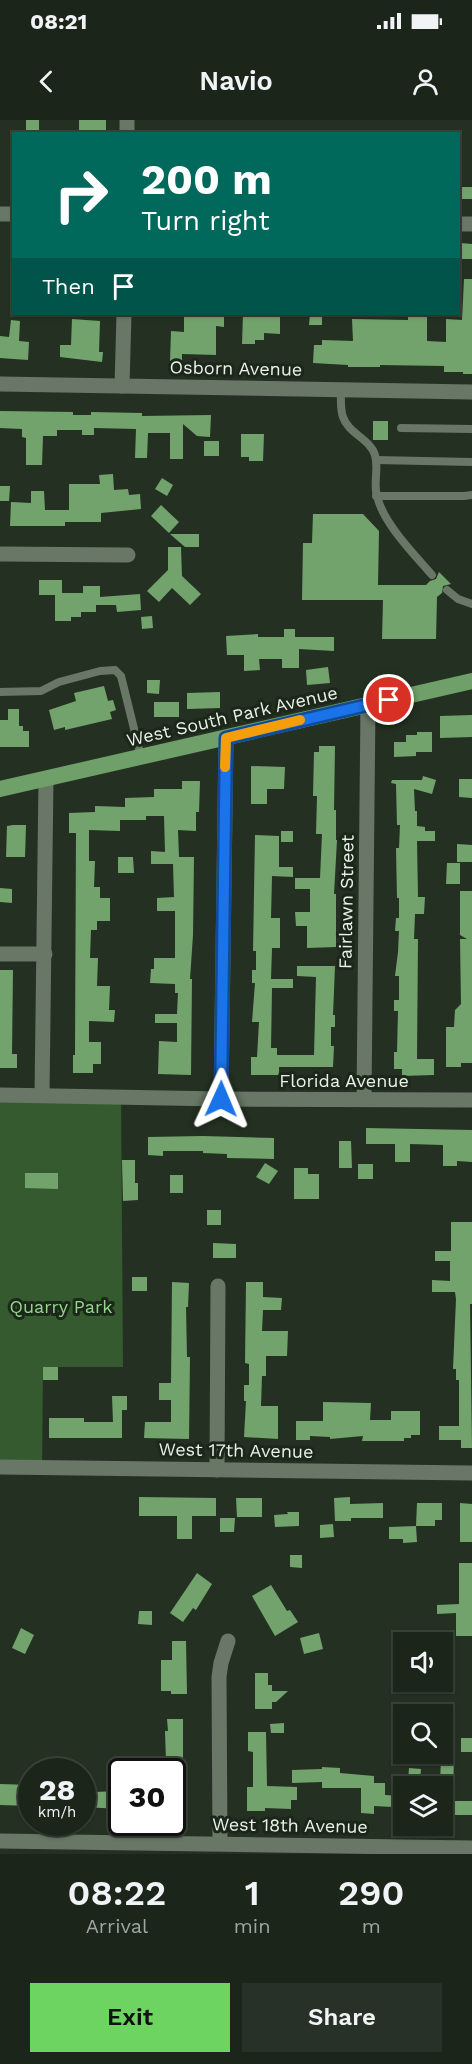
<!DOCTYPE html>
<html lang="en">
<head>
<meta charset="utf-8">
<style>
  :root { --surface:#1b251a; --page:#283127; --text:#f1f3f6; --muted:#a0a5a2; --line:#394239; --accent:#6dd361 }
  body { margin:0; font-family:"Work Sans",sans-serif; background:var(--page); color:var(--text); height:100vh; display:flex; flex-direction:column; font-size:22px; white-space:nowrap }
  * { box-sizing:border-box; margin:0 }
  p { font-size:20px; color:var(--muted) }
  .icon { flex:none; width:33px; height:33px; fill:none; stroke:currentColor; stroke-width:2; stroke-linecap:round; stroke-linejoin:round }
  .map { position:relative; height:1734px; overflow:hidden }
  .panel { display:flex; flex-direction:column; background:var(--surface); flex:1 }
  .panel>* { flex:none }
  .guide { position:absolute; left:12px; top:12px; width:448px; height:183px; border-radius:0px; box-shadow:0 2px 4px #0004,0 0 0 2px var(--line); background:#00695c; color:#fff; overflow:hidden }
  .tools { position:absolute; left:393px; top:1512px; display:grid; gap:12px }
  .tools a { display:grid; place-items:center; width:60px; height:60px; border-radius:0px; background:var(--surface); box-shadow:0 2px 4px #0004,0 0 0 2px var(--line); font-size:30px }
  .speed { position:absolute; left:18px; top:1638px; display:flex; gap:12px; font-size:30px; font-weight:700; text-align:center }
  .speed>* { display:grid; place-content:center; width:78px; height:78px; border-radius:50%; background:var(--surface); box-shadow:0 2px 4px #0004,0 0 0 2px var(--line); line-height:1 }
  .speed small { font-size:15px; font-weight:400 }
  .speed .limit { border:3px solid #111; border-radius:9px; background:#fff; color:#111 }
  .pin { position:absolute; display:grid; place-items:center; width:51px; height:51px; color:#fff; margin:-26px; border:3px solid #fff; border-radius:50%; box-shadow:0 2px 6px #0007 }
  .me { position:absolute; width:66px; margin:-33px; rotate:1deg; stroke-linejoin:round; filter:drop-shadow(0 0 4px #0008) }
  .turn { display:flex; align-items:center; gap:21px; height:126px; padding:0 30px; font-size:27px }
  .turn .icon { width:78px; height:78px; stroke-width:2.5 }
  .turn b { display:block; font-size:42px; line-height:51px }
  .then { display:flex; align-items:center; height:57px; padding:0 30px; background:#0003; gap:12px; font-size:22px }
  .eta { display:flex; justify-content:space-evenly; align-items:center; height:102px; text-align:center }
  .eta b { font-size:36px; font-weight:600; line-height:42px }
  .action { display:flex; gap:12px; margin-top:auto; padding:12px 30px }
  .action a { flex:1; height:69px; border-radius:0px; background:var(--accent); color:#111; font-size:24px; font-weight:600; line-height:69px; text-align:center }
  .action a+a { background:var(--page); color:var(--text) }
  .status { display:flex; justify-content:space-between; align-items:center; height:42px; padding:0 30px; background:var(--surface); direction:ltr }
  .status svg { height:16px; fill:currentColor }
  header { display:flex; justify-content:space-between; align-items:center; height:78px; padding:0 30px; background:var(--surface); font-size:27px; font-weight:600 }
  .map>svg:first-child { display:block }
</style>
</head>
<body>
<div class="status"><b>08:21</b><svg viewBox="0 0 49 12"><path d="M0 12V9h3v3zM5 12V6h3v6zM10 12V3h3v9zM15 12V0h3v12zM26 1h20v11H26zM47 4h2v5h-2z"/></svg></div>
<header><svg class="icon" aria-label="back" viewBox="0 0 24 24"><path d="M15 5l-7 7 7 7"/></svg>Navio<svg class="icon" aria-label="person" viewBox="0 0 24 24"><circle cx="12" cy="8" r="4"/><path d="M4 21q1-7 8-7t8 7"/></svg></header>
<div class="map">
<svg width="472" height="1734" viewBox="0 0 472 1734">
  <rect width="100%" height="100%" fill="#243122"/>
  <!-- green -->
  <path fill="#355a30" d="M0,975L121,977L123,1247H43L42,1348L0,1347Z"/>
  <!-- building -->
  <g fill="#73a36d">
    <rect x="26" y="0" width="13" height="12"/>
    <rect x="79" y="0" width="27" height="12"/>
    <rect x="459" y="67" width="13" height="12"/>
    <path d="M460,123L472,124V139H459Z"/>
    <path d="M464,159H472V254H463V252H444V246L380,245V247H348V245L313,243L314,225H322V220L353,221L352,199L408,200V197H427V221L446,222V199L462,200Z"/>
    <path d="M184,194H224V207L216,206V235L182,234V242L170,241L171,211L184,212Z"/>
    <path d="M243,194H280V214L264,213V220H255V224H242Z"/>
    <path d="M310,194H322V205H309Z"/>
    <path d="M72,199L100,201L99,232H103L102,242L60,237V225H71Z"/>
    <path d="M11,200L20,201L19,221L29,222L28,240L0,238V216L9,217Z"/>
    <path d="M0,291L73,292V295H91V292L142,293V296L211,295L210,317L197,316L183,304V339H170V313H148L147,338H135L136,309L94,308V315H82V310H57V316H43L42,345H26V318L22,317V309L0,308Z"/>
    <rect x="373" y="301" width="15" height="19"/>
    <path d="M241,314H264L263,341H249V337H241Z"/>
    <rect x="204" y="321" width="15" height="15"/>
    <path d="M113,354L114,370L128,369L129,375L140,374L141,389L101,393V402H65V406H10L11,382L31,383V371H44L45,390H69V364H100L99,355Z"/>
    <path d="M162,358L173,365L167,376L155,369Z"/>
    <path d="M0,366H10L9,381H0Z"/>
    <path d="M161,385L179,402L169,413L151,396Z"/>
    <path d="M313,394H363L379,411L378,465H426L430,461L436,459L439,452L451,464L443,466L442,473L437,477L436,519H382L383,480H302L303,423H312Z"/>
    <path d="M170,414H199V427H185Z"/>
    <path d="M168,427H181L182,456L201,474L190,485L172,468L159,482L147,471L168,450Z"/>
    <path d="M39,460H62V473H83V466H100V477L140,474L141,490L117,492L116,485H96V492H81V497H71V501H55V475H39Z"/>
    <path d="M152,496L153,508L142,509L141,497Z"/>
    <path d="M284,509H295V517H334V531L299,529V548H282V539H259L260,550L244,551V535H227L226,516L258,514V517H284Z"/>
    <path d="M328,547L330,563L307,565L306,550Z"/>
    <path d="M147,560H160L159,574L147,573Z"/>
    <path d="M104,566L108,581L113,580L116,590L110,592L112,599L65,610V607L54,610L49,590L76,581L74,573Z"/>
    <path d="M220,572V588L187,589V573Z"/>
    <rect x="154" y="582" width="25" height="15"/>
    <path d="M8,589H19V606H23V611H29V627H0V600H8Z"/>
    <path d="M472,595V617L440,618V596Z"/>
    <path d="M417,612H432V632H416V636L394,637V622H406V615H417Z"/>
    <path d="M319,626H335L334,690H336V720H337L334,774H336V827L307,828V806H296L295,792H310V769H295V758H320L322,714H316L317,676H313L314,632H319Z"/>
    <path d="M251,646L285,647L284,669H267V684H251Z"/>
    <path d="M423,656L436,660L432,674L414,669L415,691H417V706L425,707V711H435V721H417L418,777H425L424,794H415L414,819H418L417,939H434V955L402,956V949H394V932H397L398,891H394V880H399V856H395L398,832L399,811H395L396,798H399V778H397L396,728H399L400,705H397L396,664L391,663L392,660H422Z"/>
    <path d="M459,659H472V678L459,677Z"/>
    <path d="M182,661H200L199,692H196V711L178,710L179,737H194L193,815L190,859H192L191,955L158,954L159,921L177,922V903H155V894H177L178,873H175V864L150,863L151,849H154V838H175V791H157V778L174,777L173,744H151V731L165,732L164,696H146V700H120V711L89,710V741H95L94,767H100V778H110V801H97V810H91L90,838H98L97,866H110L109,890H115L114,902L89,901V922H101V944H93V953H73V935H75L76,713H69V693L95,692V686L125,687V678L154,677V669H182Z"/>
    <path d="M13,705H26L25,737H6L7,706Z"/>
    <rect x="281" y="711" width="12" height="11"/>
    <path d="M255,715L279,716V747H293V757L272,756L271,798H280V828H272L271,859H293V868H272L271,928H277V935H314L316,857L297,856V846H335L333,895H335V907H331V926H334L333,947H279V955H251V937H257L259,902H252L255,863H252V850H256V831H253Z"/>
    <path d="M457,724L472,725V742H457Z"/>
    <path d="M118,737H133L134,753H118Z"/>
    <path d="M447,743H460V764H446Z"/>
    <path d="M0,768L12,769V783L0,782Z"/>
    <path d="M460,771H472V943H461V947H446V907H454L455,890L461,884L460,819H467L460,815Z"/>
    <path d="M0,850H13L12,934H17V948H0Z"/>
    <path d="M366,1008L472,1010V1042L457,1041V1046H443V1025L410,1024V1042H395V1024H366Z"/>
    <path d="M203,1016L274,1018V1039L227,1038V1034L203,1033V1031H163V1036L148,1035V1017Z"/>
    <path d="M339,1021H351L352,1048H339Z"/>
    <path d="M122,1040H135V1063H138V1080L123,1081Z"/>
    <path d="M265,1043L278,1051L269,1064L256,1057Z"/>
    <rect x="358" y="1044" width="15" height="15"/>
    <path d="M294,1048H308V1054H319V1079H294Z"/>
    <path d="M25,1053H58V1069L25,1068Z"/>
    <rect x="170" y="1055" width="13" height="18"/>
    <rect x="207" y="1090" width="14" height="15"/>
    <path d="M451,1102H472V1184H470L472,1328H461V1320H439V1306H459V1260H456V1249H453L456,1179L455,1172H432V1160L450,1161V1141H435V1131H451Z"/>
    <path d="M213,1123L236,1124V1138H213Z"/>
    <rect x="132" y="1157" width="15" height="14"/>
    <path d="M172,1162L189,1163L188,1187H186L187,1237H190L189,1319L144,1318L145,1302H171V1280H159V1263H171Z"/>
    <path d="M246,1162H263V1177L282,1178L281,1190H263L262,1211H288L287,1236H266V1256H262L261,1286H278V1319L244,1317L246,1281H244V1265H249V1244L245,1243Z"/>
    <rect x="43" y="1247" width="15" height="13"/>
    <path d="M112,1276H127V1290H122V1318H49V1298H84V1302H113Z"/>
    <path d="M323,1282L371,1283L370,1300H391V1291H420V1315H411V1318H404V1321H362L363,1316L330,1319V1317L310,1316V1320H296V1301H323Z"/>
    <path d="M139,1377L216,1378V1396H192V1419H177V1396H139Z"/>
    <path d="M350,1377V1384L383,1383V1398H351V1401H335L334,1378Z"/>
    <path d="M236,1378H262V1397H237Z"/>
    <path d="M417,1383H442V1400H435V1406H416Z"/>
    <path d="M460,1383L472,1384V1422H460Z"/>
    <path d="M287,1392H299V1406L275,1407L274,1395L288,1394Z"/>
    <path d="M220,1398H235L234,1412H220Z"/>
    <path d="M333,1404L334,1417L320,1418V1405Z"/>
    <path d="M416,1406L417,1422L403,1423V1419H389V1407Z"/>
    <path d="M290,1435H302V1448L290,1447Z"/>
    <path d="M459,1443H472V1516H456V1493L437,1494V1485L459,1484Z"/>
    <path d="M197,1453L212,1464L196,1490L193,1488L183,1502L170,1493Z"/>
    <path d="M271,1465L287,1491L290,1490L298,1502L275,1516L252,1476Z"/>
    <path d="M139,1491H152V1505L138,1504Z"/>
    <path d="M21,1508L34,1515L25,1534L12,1528Z"/>
    <path d="M319,1513L323,1529L304,1534L300,1518Z"/>
    <path d="M172,1521H186L187,1574H171V1571H161V1540H172Z"/>
    <path d="M255,1553H268V1565H272V1571H288L276,1582H272V1589H255Z"/>
    <path d="M167,1599H183V1640L166,1641L165,1611H168Z"/>
    <path d="M284,1603V1613H271L270,1604Z"/>
    <path d="M248,1612H266L267,1666L297,1667V1680H291V1689L265,1688V1691H247V1667H253V1632L248,1631Z"/>
    <rect x="461" y="1618" width="11" height="14"/>
    <path d="M441,1636L454,1637L453,1674H442V1666H440Z"/>
    <path d="M322,1647L340,1648V1653L374,1656V1663H385V1675L404,1676V1690L393,1689V1687L374,1686V1694L361,1693V1668H322V1662L292,1663V1650L322,1649Z"/>
    <path d="M409,1648L421,1649L420,1661H408Z"/>
    <path d="M92,1659L93,1672L122,1671V1689L82,1687V1660Z"/>
    <path d="M0,1664L32,1665V1686L0,1685Z"/>
    <path d="M172,1669L187,1670V1688H172Z"/>
    <rect x="454" y="1681" width="18" height="14"/>
  </g>
  <g fill="none" stroke-linecap="round" stroke-linejoin="round">
    <!-- service -->
    <g stroke="#687766" stroke-width="8">
      <path d="M341,270C341,278 340,289 343,297C348,313 370,319 375,335C379,349 373,363 377,376C383,403 414,434 432,455"/>
      <path d="M401,308L472,309"/>
      <path d="M376,340L472,342"/>
      <path d="M376,376H464L472,375"/>
      <path d="M447,470L458,479L472,484"/>
      <path d="M0,572L41,571L59,562L100,551L115,550L121,556L141,637"/>
    </g>
    <!-- minor -->
    <g stroke="#687766" stroke-width="15">
      <path d="M127,14V0"/>
      <path d="M0,94H14"/>
      <path d="M459,104H472"/>
      <path d="M0,264L472,272"/>
      <path d="M122,266L124,194"/>
      <path d="M0,434L128,435"/>
      <path d="M0,834H45"/>
      <path d="M0,975L221,979L472,980"/>
      <path d="M42,975L46,659"/>
      <path d="M221,979L226,618"/>
      <path d="M364,979L368,584"/>
      <path d="M0,1347L472,1353"/>
      <path d="M217,1350L218,1166"/>
      <path d="M0,1721L472,1728"/>
      <path d="M220,1723L219,1557L221,1543L228,1521"/>
    </g>
    <!-- primary -->
    <path stroke="#6fa069" stroke-width="16" d="M0,669L472,561"/>
  </g>
  <g fill="none" stroke-linecap="round" stroke-linejoin="round">
    <!-- route casing -->
    <g stroke="#114b97" stroke-width="15">
      <path id="route" d="M221,979L226,618L389,580"/>
    </g>
    <!-- route -->
    <use href="#route" stroke="#1a73e8" stroke-width="10"/>
    <!-- slow -->
    <path stroke="#f59e0b" stroke-width="10" d="M225,647L226,618L300,600"/>
  </g>
  <g text-anchor="middle" dominant-baseline="central" stroke-width="6" stroke-linejoin="round" paint-order="stroke">
    <!-- street labels -->
    <g font-size="18" fill="#e9f2e8" stroke="#1b2719">
      <text transform="translate(236 248) rotate(1)">Osborn Avenue</text>
      <text transform="translate(232 596) rotate(-13)">West South Park Avenue</text>
      <text transform="translate(346 782) rotate(-89)">Fairlawn Street</text>
      <text x="344" y="960">Florida Avenue</text>
      <text transform="translate(236 1330) rotate(1)">West 17th Avenue</text>
      <text transform="translate(290 1705) rotate(1)">West 18th Avenue</text>
    </g>
    <!-- park labels -->
    <g font-size="18" fill="#94d78c" stroke="#1b2719">
      <text x="61" y="1186">Quarry Park</text>
    </g>
  </g>
</svg>
<div class="tools">
<a><svg class="icon" aria-label="sound" viewBox="0 0 24 24"><path d="M4 9h4l5-4v14l-5-4H4zM17 9q2 3 0 6"/></svg></a>
<a><svg class="icon" aria-label="search" viewBox="0 0 24 24"><circle cx="10" cy="10" r="6"/><path d="M15 15l6 6"/></svg></a>
<a><svg class="icon" aria-label="layers" viewBox="0 0 24 24"><path d="M12 4l9 5-9 5-9-5zM3 14l9 5 9-5"/></svg></a>
</div>
<div class="speed"><div>28<small>km/h</small></div><div class="limit">30</div></div>
<div class="pin" style="left:389px;top:580px;background:#d93025"><svg class="icon" aria-label="arrive" viewBox="0 0 24 24"><path d="M6 21V4h12l-3 4 3 4H6"/></svg></div>
<svg class="me" style="left:221px;top:979px" viewBox="-20 -20 40 40"><path d="M0-17L14 15 0 8-14 15z" fill="#1a73e8" stroke="#fff" stroke-width="4"/></svg>
<div class="guide">
<div class="turn"><svg class="icon" aria-label="right" viewBox="0 0 24 24"><path d="M7 20v-9h11M14 6l5 5-5 5"/></svg><div><b>200 m</b>Turn right</div></div>
<div class="then">Then<svg class="icon" aria-label="arrive" viewBox="0 0 24 24"><path d="M6 21V4h12l-3 4 3 4H6"/></svg></div>
</div>
</div>
<section class="panel">
<div class="eta">
<div><b>08:22</b><p>Arrival</p></div>
<div><b>1</b><p>min</p></div>
<div><b>290</b><p>m</p></div>
</div>
<div class="action"><a>Exit</a><a>Share</a></div>
</section>
</body>
</html>
